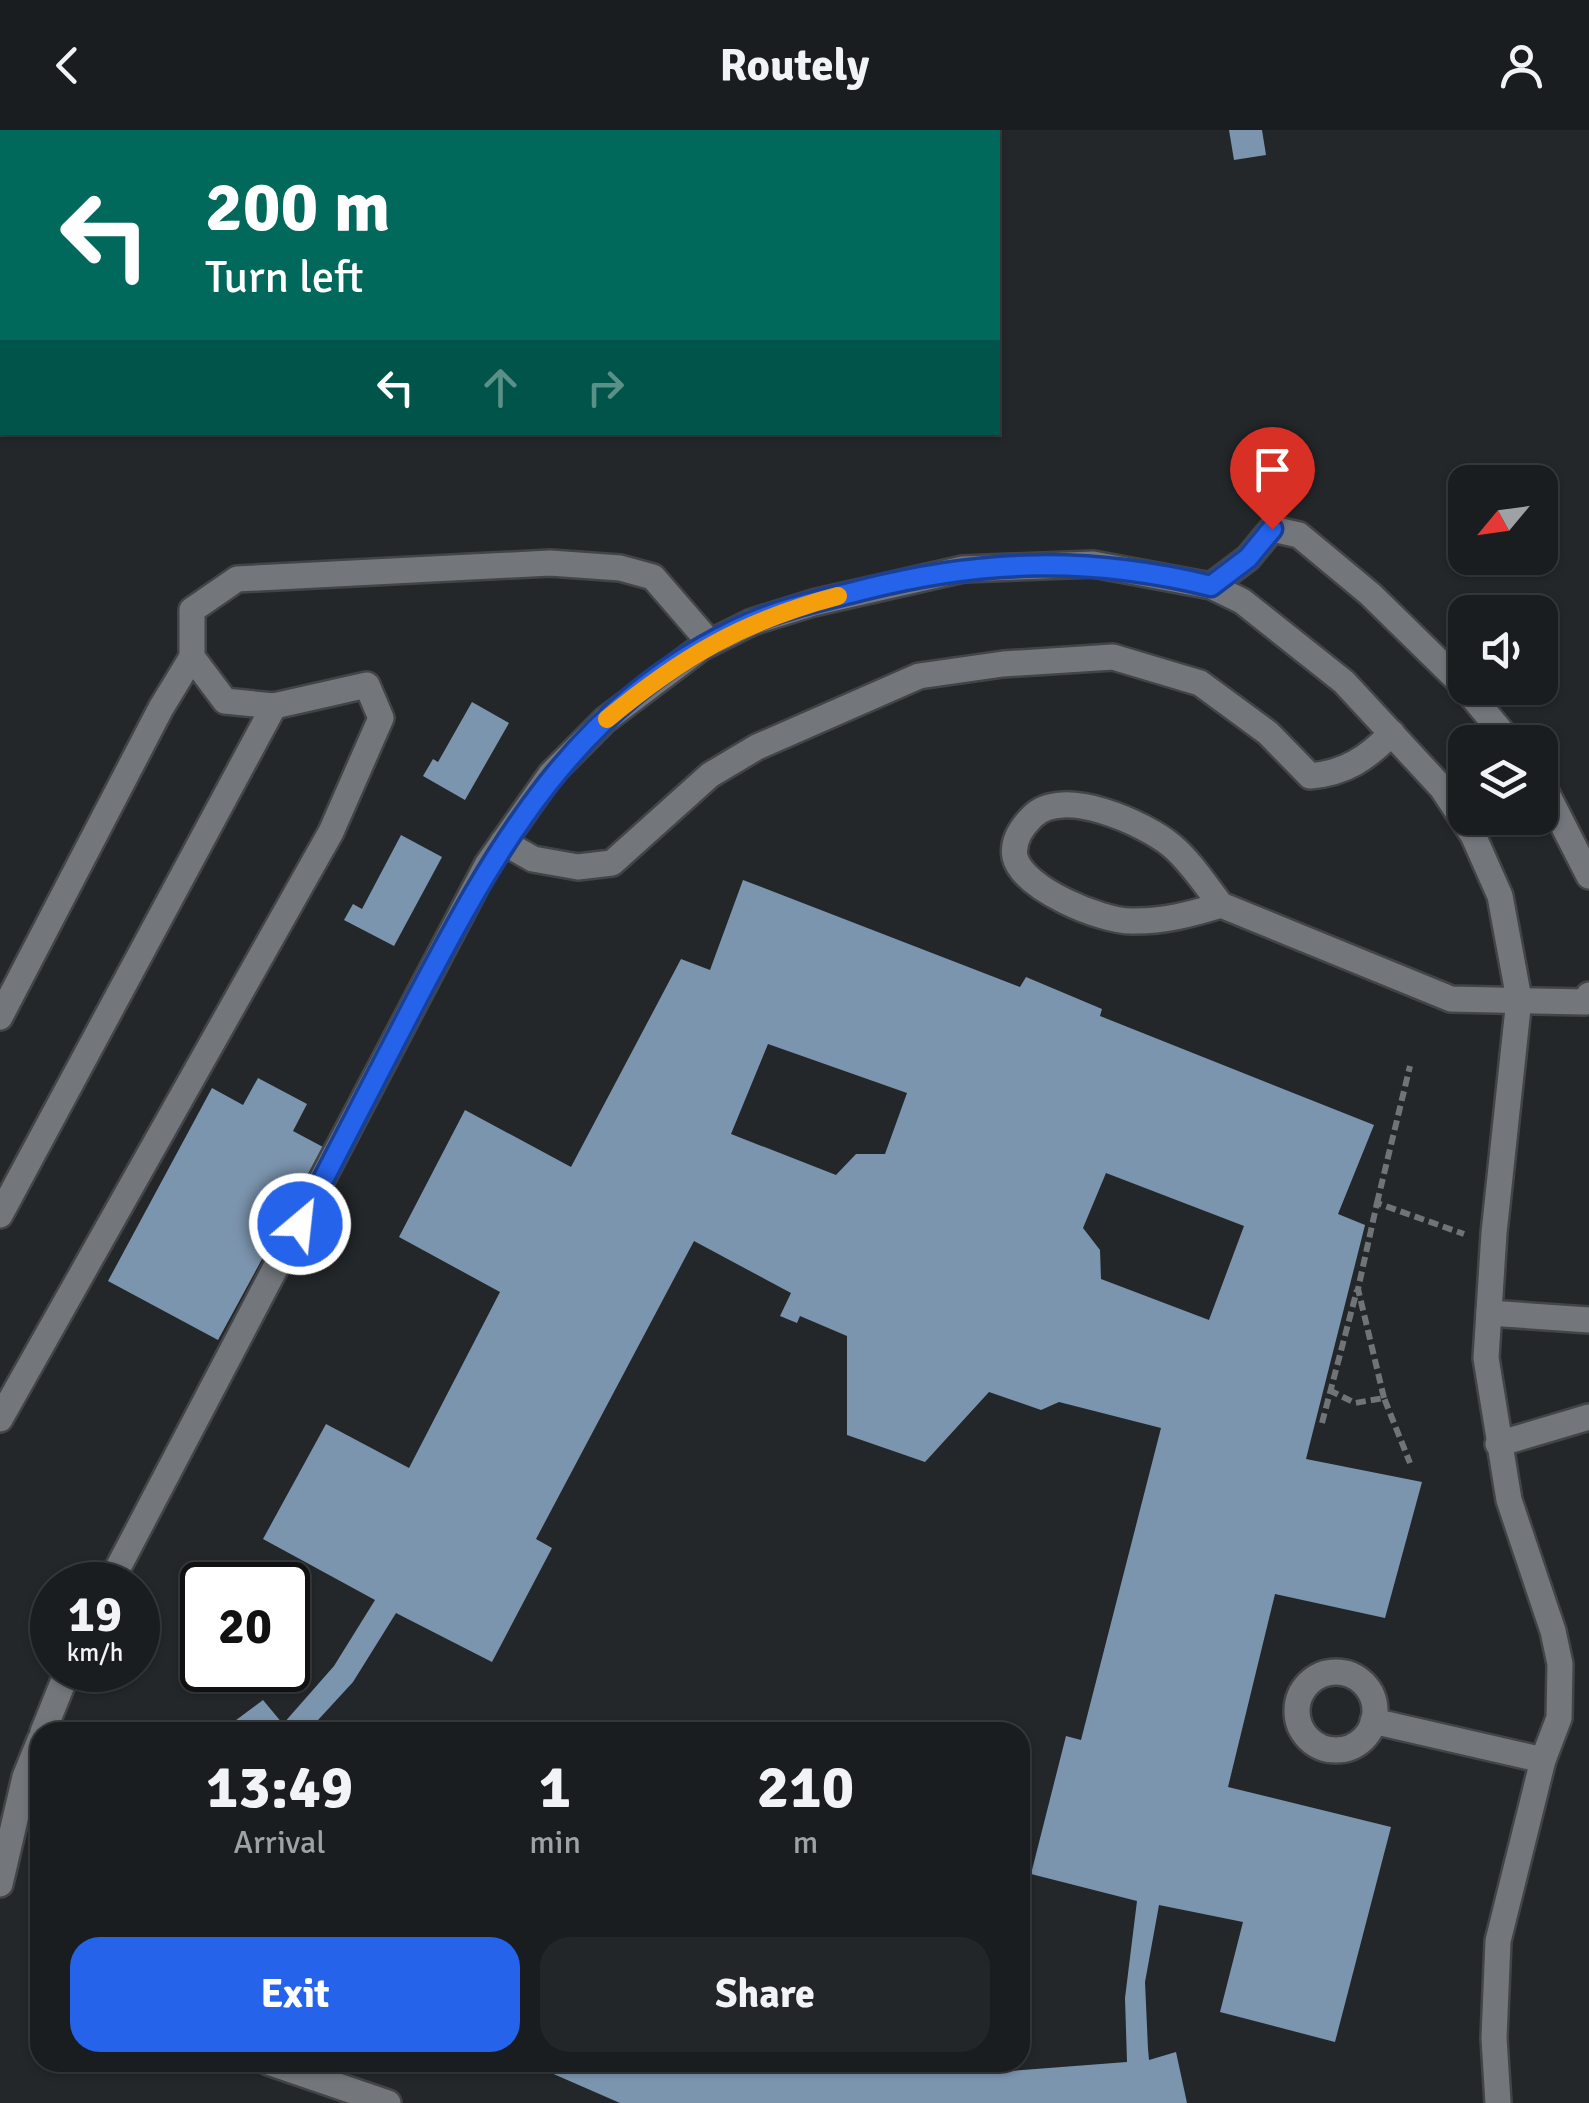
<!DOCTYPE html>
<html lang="en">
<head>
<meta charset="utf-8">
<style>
  :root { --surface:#1a1d20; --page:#232629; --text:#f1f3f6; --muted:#9fa2a5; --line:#383b3e; --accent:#2563eb }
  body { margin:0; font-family:Signika,sans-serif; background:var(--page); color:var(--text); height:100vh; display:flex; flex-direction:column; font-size:38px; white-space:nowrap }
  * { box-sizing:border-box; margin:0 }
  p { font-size:32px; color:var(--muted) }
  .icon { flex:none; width:55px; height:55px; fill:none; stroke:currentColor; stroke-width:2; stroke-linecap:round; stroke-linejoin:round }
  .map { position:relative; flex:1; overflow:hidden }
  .drawer { position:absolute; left:30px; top:1592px; width:1000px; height:350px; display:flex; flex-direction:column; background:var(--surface); border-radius:30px; box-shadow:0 2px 8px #0004,0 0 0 2px var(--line) }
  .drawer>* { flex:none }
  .banner { position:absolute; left:0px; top:0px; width:1000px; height:305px; box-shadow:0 2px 8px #0004,0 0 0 2px var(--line); background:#00695c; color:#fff; overflow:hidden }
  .needle { width:65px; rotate:241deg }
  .tools { position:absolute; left:1448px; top:335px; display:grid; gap:20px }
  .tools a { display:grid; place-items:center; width:110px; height:110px; border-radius:20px; background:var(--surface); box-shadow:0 2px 8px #0004,0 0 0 2px var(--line); font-size:50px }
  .speed { position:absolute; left:30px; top:1432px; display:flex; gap:20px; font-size:50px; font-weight:700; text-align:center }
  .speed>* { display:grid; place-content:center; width:130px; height:130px; border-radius:50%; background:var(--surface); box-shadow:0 2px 8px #0004,0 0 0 2px var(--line); line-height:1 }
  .speed small { font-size:25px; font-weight:400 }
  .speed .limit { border:5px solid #111; border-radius:15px; background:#fff; color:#111 }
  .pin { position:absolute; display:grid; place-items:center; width:85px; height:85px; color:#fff; margin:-102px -42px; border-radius:50% 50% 50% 0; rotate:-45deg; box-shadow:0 0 10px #0007 }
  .pin .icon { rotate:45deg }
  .me { position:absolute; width:110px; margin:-55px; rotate:28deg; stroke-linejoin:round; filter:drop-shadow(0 0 8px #0008) }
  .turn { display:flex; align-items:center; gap:35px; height:210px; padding:0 40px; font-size:45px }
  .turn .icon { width:130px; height:130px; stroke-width:2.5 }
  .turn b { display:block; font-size:70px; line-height:85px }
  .lanes { display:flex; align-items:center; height:95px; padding:0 40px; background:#0003; justify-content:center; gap:50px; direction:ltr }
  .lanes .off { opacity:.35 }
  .eta { display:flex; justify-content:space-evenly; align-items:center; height:170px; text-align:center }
  .eta b { font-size:60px; font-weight:800; line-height:70px }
  .button { display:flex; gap:20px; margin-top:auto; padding:20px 40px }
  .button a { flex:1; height:115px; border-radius:30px; background:var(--accent); color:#fff; font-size:40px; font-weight:800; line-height:115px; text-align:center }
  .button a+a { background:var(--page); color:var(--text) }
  header { display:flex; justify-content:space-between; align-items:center; height:130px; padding:0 40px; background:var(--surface); font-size:45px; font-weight:800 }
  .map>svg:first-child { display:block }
</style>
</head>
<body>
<header><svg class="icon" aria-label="back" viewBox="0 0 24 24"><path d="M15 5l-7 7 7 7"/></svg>Routely<svg class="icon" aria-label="person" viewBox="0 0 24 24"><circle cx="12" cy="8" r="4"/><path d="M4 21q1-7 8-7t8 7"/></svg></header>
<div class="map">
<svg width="1589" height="1973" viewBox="0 0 1589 1973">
  <rect width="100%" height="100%" fill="#23272a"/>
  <!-- building -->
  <g fill="#7c95af" fill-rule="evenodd">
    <path d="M1229,0H1262L1266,25L1234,30Z"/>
    <path d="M472,572L509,593L465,670L423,646L433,629L438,632Z"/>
    <path d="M401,705L442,727L394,816L344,790L353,774L362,779Z"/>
    <path d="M743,750L1020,857L1026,847L1102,879L1100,886L1374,995L1338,1084L1365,1095L1306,1329L1422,1352L1385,1488L1275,1464L1228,1657L1391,1697L1335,1912L1220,1882L1243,1792L1159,1775L1145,1852L1148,1919L1149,1930L1176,1922L1187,1973H620L526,1932H911V1941L997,1942L1127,1932L1125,1868L1137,1771L1031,1744L1066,1606L1081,1610L1161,1298L1059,1272L1041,1280L989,1262L925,1332L847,1305V1206L800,1186L797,1193L780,1186L791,1163L694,1111L536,1409L552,1418L492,1532L396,1483L353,1552L307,1602H220L263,1570L283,1594L334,1536L375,1470L263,1409L326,1294L409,1338L500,1162L399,1107L465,980L571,1037L681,829L710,840ZM768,914L907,963L885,1024H856L836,1045L731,1004ZM1106,1043L1244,1096L1209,1190L1101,1149L1100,1120L1083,1098Z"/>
    <path d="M258,948L307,974L293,1001L323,1017L218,1210L108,1151L212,958L243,975Z"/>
  </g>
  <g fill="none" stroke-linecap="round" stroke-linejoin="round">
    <!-- lane casing -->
    <g stroke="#424447" stroke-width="30">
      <g id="lane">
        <path d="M1211,456L1248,428L1272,399L1299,405L1370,464L1465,557"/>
        <path d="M1465,558L1510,612"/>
        <path d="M1540,650L1589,746"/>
        <path d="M503,712L533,729L578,737L612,733L710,645L757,617L919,546L1003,534L1113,527L1200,553L1268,603L1310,646C1346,643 1367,628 1392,603"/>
        <path d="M1221,775C1206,756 1191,732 1172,716C1146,694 1062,655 1032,687C1022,697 1012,711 1015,727C1023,759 1101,791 1131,791C1162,792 1192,784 1221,775L1451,869L1585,872L1589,865"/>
        <path d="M0,887L161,578L192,527"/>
        <path d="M0,1085L274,576"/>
        <path d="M1489,1183L1589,1190"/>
        <path d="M0,1289L331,702L381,588L367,555L274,576L225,571L192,527V480L237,449L550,433L620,438L653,447L710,513"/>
        <path d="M1498,1314L1589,1287"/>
        <path d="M109,1455L487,735L551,644L605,590L702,517L752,492L813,473L963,439L1093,434L1211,456L1242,471L1344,552L1442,658L1473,705L1500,766L1519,869L1494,1103L1486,1228L1509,1370L1553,1501L1560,1534L1559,1588L1543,1630L1498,1811L1494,1908L1498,1973"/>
        <circle cx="1336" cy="1581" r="39"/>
        <path d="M1373,1591L1543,1630"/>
        <path d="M43,1602L68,1540"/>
        <path d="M0,1754L25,1647L40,1610"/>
        <path d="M268,1932L388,1973"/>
      </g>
    </g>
    <!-- path -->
    <g stroke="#707477" stroke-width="6" stroke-dasharray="10 5" stroke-linecap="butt">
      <path d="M1377,1073L1410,936"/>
      <path d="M1329,1260L1355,1273L1384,1268L1410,1333"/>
      <path d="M1384,1268L1358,1159L1377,1073L1464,1104"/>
      <path d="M1322,1293L1357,1160"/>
    </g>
    <!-- lane -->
    <use href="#lane" stroke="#73777c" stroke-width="25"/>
  </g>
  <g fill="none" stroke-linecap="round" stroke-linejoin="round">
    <!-- route casing -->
    <g stroke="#184099" stroke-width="25">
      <path id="route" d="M300,1094C337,1022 375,950 412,878C496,718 575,571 750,493C786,477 828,469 866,459C984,429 1093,427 1211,456L1248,428L1272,399"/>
    </g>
    <!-- route -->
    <use href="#route" stroke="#2563eb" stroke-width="18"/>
    <!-- slow -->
    <path stroke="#f59e0b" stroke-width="18" d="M607,589C682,527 743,491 838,466"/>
  </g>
</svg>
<div class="tools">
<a><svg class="needle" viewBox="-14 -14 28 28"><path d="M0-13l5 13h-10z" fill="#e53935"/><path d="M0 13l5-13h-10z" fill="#9fa2a5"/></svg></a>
<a><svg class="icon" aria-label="sound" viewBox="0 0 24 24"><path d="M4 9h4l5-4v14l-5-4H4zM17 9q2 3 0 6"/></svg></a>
<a><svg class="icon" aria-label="layers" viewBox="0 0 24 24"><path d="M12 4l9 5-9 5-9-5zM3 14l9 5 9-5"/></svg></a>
</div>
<div class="speed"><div>19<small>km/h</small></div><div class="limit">20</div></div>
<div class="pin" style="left:1272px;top:399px;background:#d93025"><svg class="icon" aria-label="arrive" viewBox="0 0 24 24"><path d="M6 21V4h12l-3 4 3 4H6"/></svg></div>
<svg class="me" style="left:300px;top:1094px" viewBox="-20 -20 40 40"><circle r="17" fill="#2563eb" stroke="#fff" stroke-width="3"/><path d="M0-11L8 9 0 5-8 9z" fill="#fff"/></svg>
<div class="banner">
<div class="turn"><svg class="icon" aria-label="left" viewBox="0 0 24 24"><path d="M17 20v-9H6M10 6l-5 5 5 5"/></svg><div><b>200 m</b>Turn left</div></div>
<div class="lanes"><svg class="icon" aria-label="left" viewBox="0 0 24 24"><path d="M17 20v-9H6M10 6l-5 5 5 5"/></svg><svg class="icon off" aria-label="ahead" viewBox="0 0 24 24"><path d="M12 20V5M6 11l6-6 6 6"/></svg><svg class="icon off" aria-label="right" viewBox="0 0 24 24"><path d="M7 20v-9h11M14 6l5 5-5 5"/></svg></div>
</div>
<section class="drawer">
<div class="eta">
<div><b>13:49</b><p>Arrival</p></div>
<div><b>1</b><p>min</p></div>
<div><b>210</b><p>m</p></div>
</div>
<div class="button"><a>Exit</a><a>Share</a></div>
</section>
</div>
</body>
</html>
